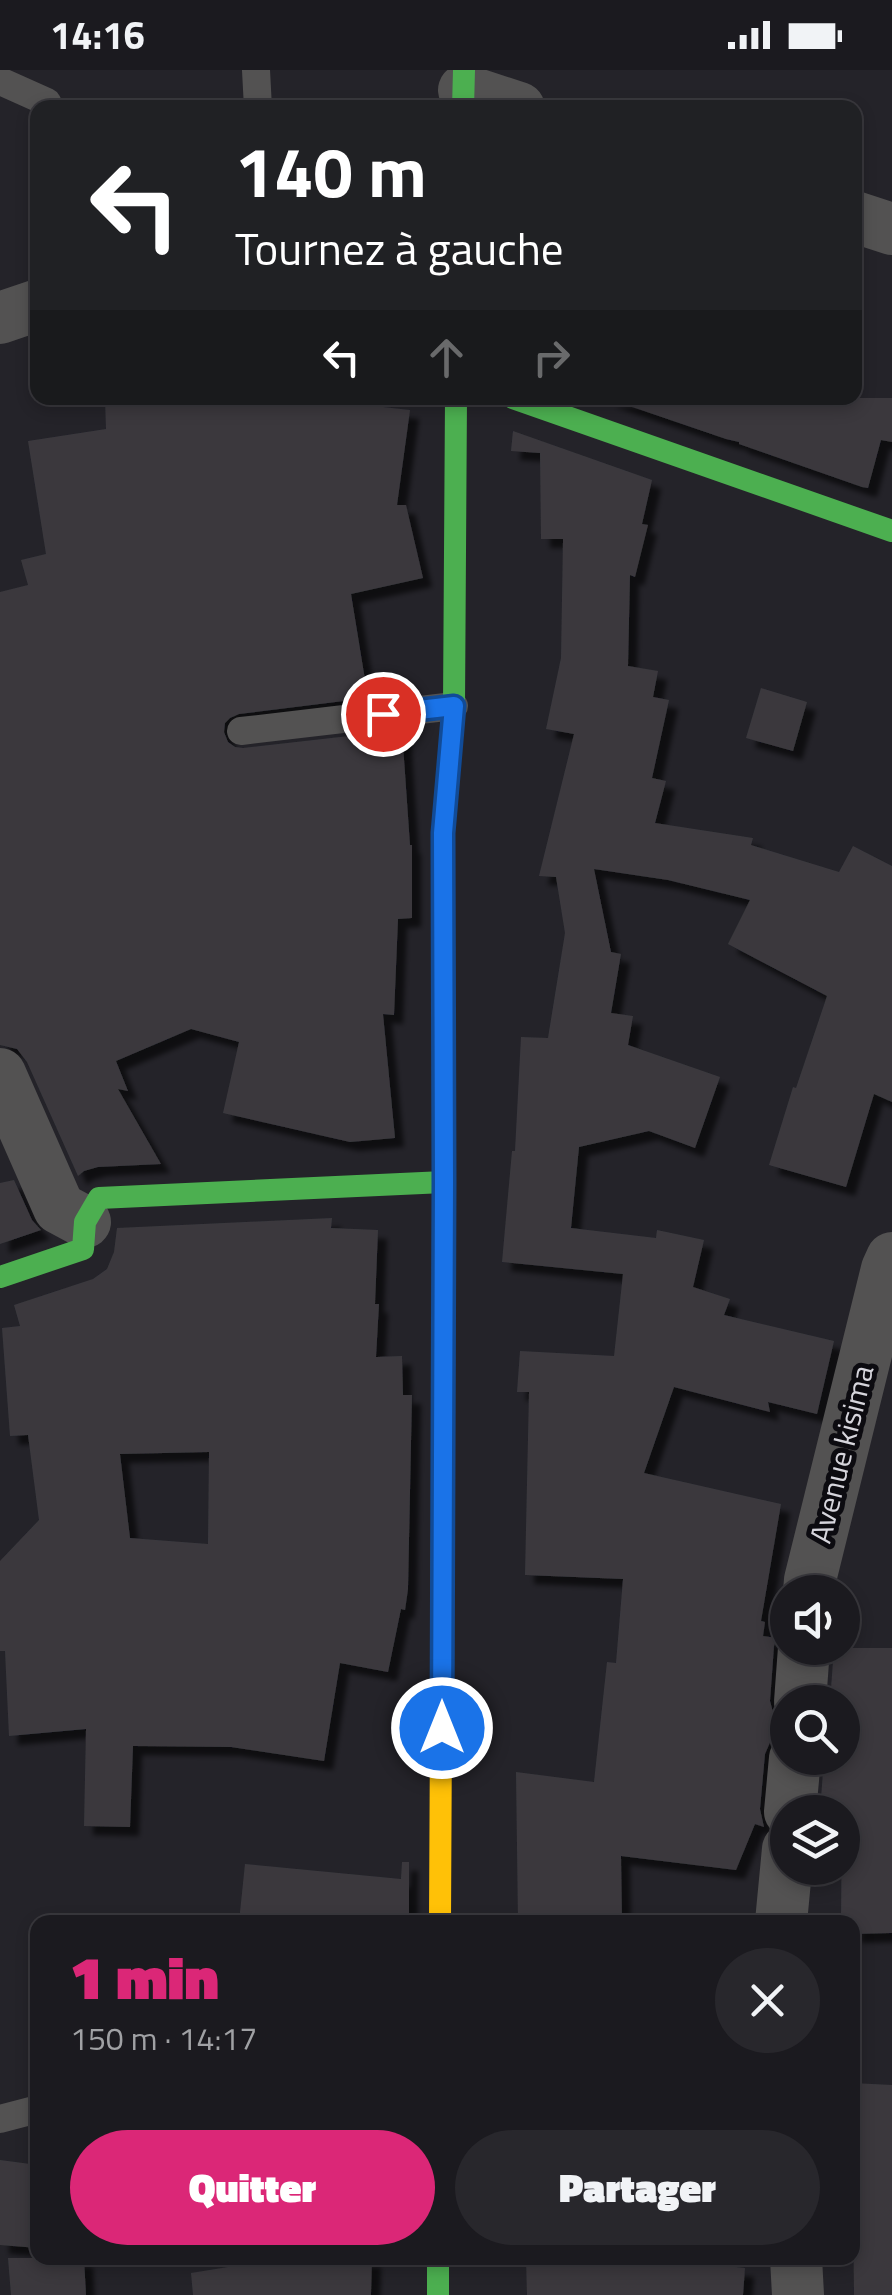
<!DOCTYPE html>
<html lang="fr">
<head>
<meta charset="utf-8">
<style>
  :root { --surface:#1b1a1f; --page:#28272c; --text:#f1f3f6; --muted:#a0a1a4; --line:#39383d; --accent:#db2777 }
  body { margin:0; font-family:"Titillium Web",sans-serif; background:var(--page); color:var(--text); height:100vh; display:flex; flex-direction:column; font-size:38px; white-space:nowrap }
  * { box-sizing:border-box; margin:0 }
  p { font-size:32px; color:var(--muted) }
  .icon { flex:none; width:55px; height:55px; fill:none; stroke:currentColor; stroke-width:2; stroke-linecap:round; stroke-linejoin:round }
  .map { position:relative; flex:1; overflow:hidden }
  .drawer { position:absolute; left:30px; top:1845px; width:830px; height:350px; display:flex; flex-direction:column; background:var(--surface); border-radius:20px; box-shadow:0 5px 15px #0003,0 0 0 2px var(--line) }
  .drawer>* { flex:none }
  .guide { position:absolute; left:30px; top:30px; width:832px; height:305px; border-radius:20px; box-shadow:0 5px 15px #0003,0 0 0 2px var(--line); background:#202124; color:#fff; overflow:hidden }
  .fabs { position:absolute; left:770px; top:1505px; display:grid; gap:20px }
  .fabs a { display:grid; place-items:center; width:90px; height:90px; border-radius:50%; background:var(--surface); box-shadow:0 5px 15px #0003,0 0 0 2px var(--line); font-size:50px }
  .pin { position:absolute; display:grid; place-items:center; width:85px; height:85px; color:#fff; margin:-42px; border:5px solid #fff; border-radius:50%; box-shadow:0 2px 10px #0007 }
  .me { position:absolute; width:110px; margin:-55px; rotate:0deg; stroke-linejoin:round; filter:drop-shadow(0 0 8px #0008) }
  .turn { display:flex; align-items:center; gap:35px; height:210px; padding:0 40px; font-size:45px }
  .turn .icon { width:130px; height:130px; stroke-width:2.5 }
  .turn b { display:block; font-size:70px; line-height:85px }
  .lanes { display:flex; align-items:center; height:95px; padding:0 40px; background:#0003; justify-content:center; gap:50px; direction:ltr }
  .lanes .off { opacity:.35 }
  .round { display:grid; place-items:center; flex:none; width:105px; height:105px; border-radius:52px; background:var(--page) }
  .head { display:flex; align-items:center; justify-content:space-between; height:170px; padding:0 40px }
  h1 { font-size:60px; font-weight:800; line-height:75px; color:var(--accent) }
  .cta { display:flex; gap:20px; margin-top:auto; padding:20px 40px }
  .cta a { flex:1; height:115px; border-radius:60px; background:var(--accent); color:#fff; font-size:40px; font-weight:800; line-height:115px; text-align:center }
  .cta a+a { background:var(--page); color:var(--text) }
  .status { display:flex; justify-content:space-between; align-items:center; height:70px; padding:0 50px; background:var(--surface); direction:ltr }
  .status svg { height:28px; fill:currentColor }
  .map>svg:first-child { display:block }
</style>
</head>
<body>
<div class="status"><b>14:16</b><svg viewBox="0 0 49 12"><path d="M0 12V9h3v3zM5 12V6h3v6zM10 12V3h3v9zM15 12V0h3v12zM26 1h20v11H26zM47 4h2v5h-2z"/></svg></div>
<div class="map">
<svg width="892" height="2225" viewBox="0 0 892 2225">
  <defs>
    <filter id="shadow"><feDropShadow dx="9" dy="9" stdDeviation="2.5" flood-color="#0009"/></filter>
  </defs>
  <rect width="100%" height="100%" fill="#242329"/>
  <!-- building -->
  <g fill="#3a393e" fill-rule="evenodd" filter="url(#shadow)">
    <path d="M105,328H302L410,340L397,435H406L423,508L351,524L368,628L239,644L230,648L225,653L224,662L228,672L235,677L243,678L402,660L410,775H412V848L398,849L394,945L383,944L395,1068L350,1072L223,1043L239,972L191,959L116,991L128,1021L118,1019L161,1094L98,1097L84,1101L78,1106L27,992L17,979L0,975V522L28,515L21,490L46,484L28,371L106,359Z"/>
    <path d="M606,328H892V372L881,370L868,418L862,417L739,374V372L726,369Z"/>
    <path d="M513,361L652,410L642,454L648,455L635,507L630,505L628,596L658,601L653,627L669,630L652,708L666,711L655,753L753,768L751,775L839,802L853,776L892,796V1032L874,1024L846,1117L769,1095L793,1017L796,1018L827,926L728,874L750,830L668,810L594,799L611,882L621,884L611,943L633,946L628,975L720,1007L695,1078L649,1061L579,1077L571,1158L656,1168L657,1160L704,1170L693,1217L730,1229L724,1245L834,1271L817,1344L768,1332L770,1342L674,1317L644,1403L781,1434L761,1551L765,1552L763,1566L777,1568L774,1576L770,1631L774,1646L788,1660L782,1661L771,1670L765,1684L760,1739L764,1757L755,1754L736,1800L621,1786L622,1852H518L516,1702L594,1712L607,1592L616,1593L623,1509L525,1505L529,1322H517L520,1281L614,1286L623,1204L502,1192L512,1081H515L521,967L548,968L565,863L556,807L539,806L574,664L546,659L561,588L563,469H541L540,383L511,381Z"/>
    <path d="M761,618L807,632L793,681L746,668Z"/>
    <path d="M14,1110L32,1150L41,1160L0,1174V1113Z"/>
    <path d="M332,1148L331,1158L378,1160L375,1234H379L376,1287L402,1286L403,1325H412L408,1519L405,1540L401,1539L388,1602L340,1593L324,1691L231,1677L133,1676L130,1757L84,1756L86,1659L9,1666L5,1581H0V1491L39,1450L28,1365L10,1366L2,1258L20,1256L14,1235L93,1209L107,1199L114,1182L117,1158ZM209,1382L208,1474L130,1468L120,1384Z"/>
    <path d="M834,1578H892V1863L852,1864V1852H841L842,1742H820L824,1688H842V1632H830Z"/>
    <path d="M402,1792H409V1849L366,1845V1852H239L245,1794L401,1809Z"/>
    <path d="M852,2013L892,2015V2225H854Z"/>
    <path d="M0,2090L38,2095V2178L0,2175Z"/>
    <path d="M8,2188H84L86,2225H11Z"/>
    <path d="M284,2188H372L371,2225H193L191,2203Z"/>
    <path d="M526,2188H652L745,2198L743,2225H527Z"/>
  </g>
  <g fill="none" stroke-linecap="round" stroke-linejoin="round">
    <!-- lane -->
    <g stroke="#535252" stroke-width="28">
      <path d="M256,0L258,38"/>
      <path d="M0,11L47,32L50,38"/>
      <path d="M241,661L454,636"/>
      <path d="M0,2049L38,2039"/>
    </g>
    <!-- street -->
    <g stroke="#535252" stroke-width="52">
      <path d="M464,20L519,38"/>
      <path d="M855,147L892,159"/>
      <path d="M0,248L38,235"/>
      <path d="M0,1004L59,1138L85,1152"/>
      <path d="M809,1522L810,1510L887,1199L892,1188"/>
      <path d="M800,1632L804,1578"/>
      <path d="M790,1742L795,1688"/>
      <path d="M781,1852L788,1779"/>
      <path d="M796,2188L798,2225"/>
    </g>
    <!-- fast -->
    <g stroke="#4caf50" stroke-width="22">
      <path d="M463,38L464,0"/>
      <path d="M513,328L892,461"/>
      <path d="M444,1062L443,763L454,636L456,328"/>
      <path d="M0,1207L83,1179L85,1152L99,1128L444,1112"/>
      <path d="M438,2188V2225"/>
    </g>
    <!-- slow -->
    <path stroke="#ffc107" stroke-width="22" d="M440,1852L444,1062"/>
  </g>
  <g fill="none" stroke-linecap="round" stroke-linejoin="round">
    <!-- route casing -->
    <g stroke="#114b97" stroke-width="25">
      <path id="route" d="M383,644L454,636L443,763L444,1112L442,1658"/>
    </g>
    <!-- route -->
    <use href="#route" stroke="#1a73e8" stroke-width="18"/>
  </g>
  <g text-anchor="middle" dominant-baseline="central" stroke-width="10" stroke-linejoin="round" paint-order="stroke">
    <!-- street labels -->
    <g font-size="30" fill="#d6d5dc" stroke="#0c0b10">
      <text transform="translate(841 1384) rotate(-76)">Avenue kisima</text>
    </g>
  </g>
</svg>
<div class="fabs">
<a><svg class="icon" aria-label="sound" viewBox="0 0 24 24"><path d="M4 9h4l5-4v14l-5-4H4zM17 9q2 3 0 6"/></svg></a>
<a><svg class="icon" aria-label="search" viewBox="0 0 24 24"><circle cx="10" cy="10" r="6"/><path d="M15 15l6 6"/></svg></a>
<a><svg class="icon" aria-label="layers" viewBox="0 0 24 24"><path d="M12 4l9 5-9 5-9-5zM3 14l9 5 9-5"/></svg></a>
</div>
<div class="pin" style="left:383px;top:644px;background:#d93025"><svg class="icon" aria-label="arrive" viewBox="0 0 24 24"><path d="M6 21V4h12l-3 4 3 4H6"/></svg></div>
<svg class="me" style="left:442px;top:1658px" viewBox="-20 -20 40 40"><circle r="17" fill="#1a73e8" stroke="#fff" stroke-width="3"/><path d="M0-11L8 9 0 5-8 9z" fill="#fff"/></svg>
<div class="guide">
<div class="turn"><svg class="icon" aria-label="left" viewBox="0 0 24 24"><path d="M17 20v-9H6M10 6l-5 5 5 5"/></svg><div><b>140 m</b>Tournez à gauche</div></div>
<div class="lanes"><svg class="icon" aria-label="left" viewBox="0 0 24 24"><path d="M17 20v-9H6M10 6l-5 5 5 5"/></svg><svg class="icon off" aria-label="ahead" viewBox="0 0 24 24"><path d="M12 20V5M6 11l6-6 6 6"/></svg><svg class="icon off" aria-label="right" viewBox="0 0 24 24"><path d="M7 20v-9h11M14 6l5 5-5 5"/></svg></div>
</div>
<section class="drawer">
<div class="head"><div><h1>1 min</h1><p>150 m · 14:17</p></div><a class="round"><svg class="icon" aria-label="close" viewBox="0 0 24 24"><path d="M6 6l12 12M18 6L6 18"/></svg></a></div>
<div class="cta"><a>Quitter</a><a>Partager</a></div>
</section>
</div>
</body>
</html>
